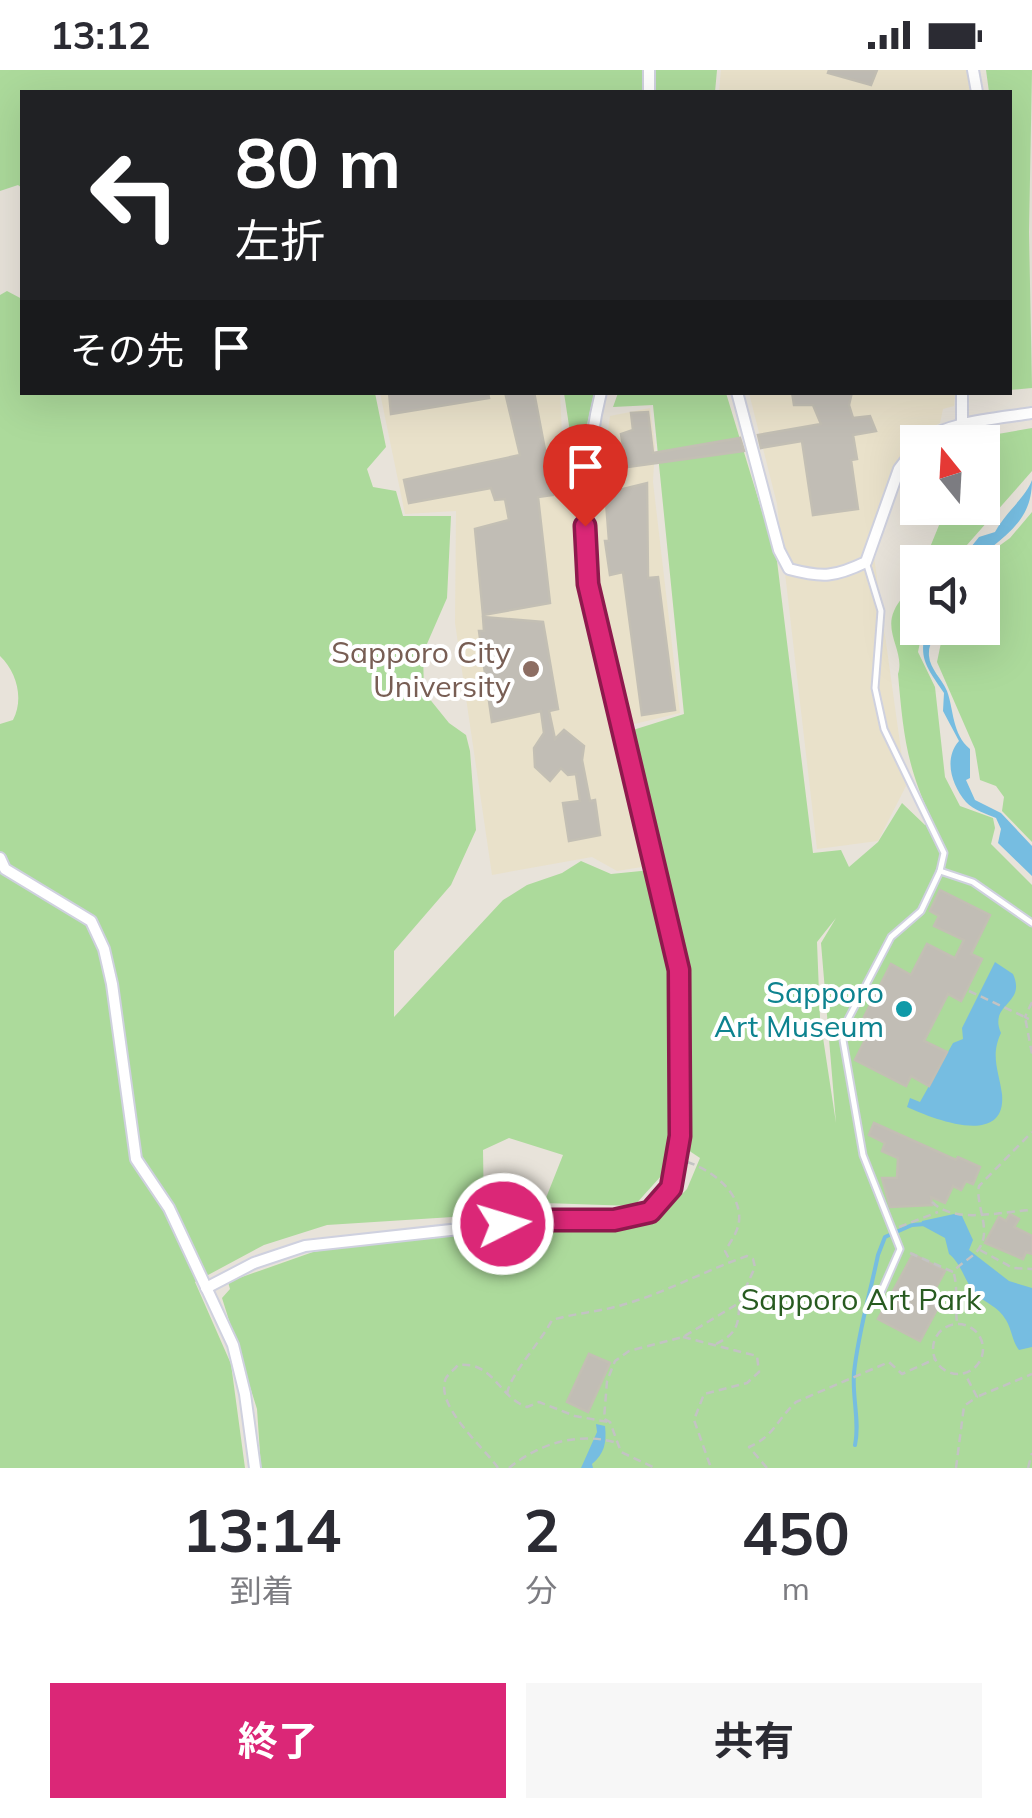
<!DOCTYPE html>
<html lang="ja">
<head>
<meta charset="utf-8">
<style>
  :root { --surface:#fff; --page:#f7f7f7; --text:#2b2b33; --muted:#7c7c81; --accent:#db2777 }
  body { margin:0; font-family:Mulish,"Noto Sans JP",sans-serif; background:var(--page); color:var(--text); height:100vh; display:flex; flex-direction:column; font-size:38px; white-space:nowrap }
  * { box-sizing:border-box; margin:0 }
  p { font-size:32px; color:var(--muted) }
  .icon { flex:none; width:55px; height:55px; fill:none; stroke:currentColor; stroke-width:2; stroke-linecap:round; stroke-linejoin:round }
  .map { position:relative; height:1398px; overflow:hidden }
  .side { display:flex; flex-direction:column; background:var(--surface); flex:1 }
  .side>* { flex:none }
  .banner { position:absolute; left:20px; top:20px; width:992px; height:305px; border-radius:0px; box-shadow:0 10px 40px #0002; background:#202124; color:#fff; overflow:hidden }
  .needle { width:65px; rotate:342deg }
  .controls { position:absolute; left:900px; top:355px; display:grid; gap:20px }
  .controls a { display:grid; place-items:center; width:100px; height:100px; border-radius:0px; background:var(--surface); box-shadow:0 10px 40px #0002; font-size:50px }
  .pin { position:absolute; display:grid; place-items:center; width:85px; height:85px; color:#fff; margin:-102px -42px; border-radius:50% 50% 50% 0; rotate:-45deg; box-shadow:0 0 10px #0007 }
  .pin .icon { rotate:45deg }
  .me { position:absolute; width:110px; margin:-55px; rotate:85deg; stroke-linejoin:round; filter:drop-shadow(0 0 8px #0008) }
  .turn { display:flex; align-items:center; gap:35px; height:210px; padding:0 50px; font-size:45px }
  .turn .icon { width:130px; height:130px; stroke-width:2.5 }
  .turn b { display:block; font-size:70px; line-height:85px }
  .then { display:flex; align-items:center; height:95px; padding:0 50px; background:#0003; gap:20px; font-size:38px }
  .eta { display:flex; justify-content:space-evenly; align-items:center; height:170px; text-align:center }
  .eta b { font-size:60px; font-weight:700; line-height:70px }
  .cta { display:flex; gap:20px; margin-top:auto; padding:20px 50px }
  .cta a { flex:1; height:115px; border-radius:0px; background:var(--accent); color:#fff; font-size:40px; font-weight:700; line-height:115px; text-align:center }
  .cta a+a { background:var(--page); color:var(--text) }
  .status { display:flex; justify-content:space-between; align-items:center; height:70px; padding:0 50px; background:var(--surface); direction:ltr }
  .status svg { height:28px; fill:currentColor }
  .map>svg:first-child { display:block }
</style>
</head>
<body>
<div class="status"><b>13:12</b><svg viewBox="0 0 49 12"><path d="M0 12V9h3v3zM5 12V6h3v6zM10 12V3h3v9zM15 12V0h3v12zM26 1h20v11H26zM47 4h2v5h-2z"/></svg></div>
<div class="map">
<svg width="1032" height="1398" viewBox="0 0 1032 1398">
  <rect width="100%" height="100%" fill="#e8e3da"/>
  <!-- education -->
  <g fill="#e9e1ca">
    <path d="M721,0H967L971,21L719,22Z"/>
    <path d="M380,323H560L562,364L585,383L575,449L585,538L648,796L617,801L592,787L492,805L455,553L456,441L405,444Z"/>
    <path d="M749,323H955L954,336L943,339L940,353L912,367L883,424L871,465L906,716L878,771L817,779L777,434Z"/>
    <path d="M650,338L655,376L653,412L680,643L626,656L597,537L591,486L610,346Z"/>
  </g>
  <!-- green -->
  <g fill="#acda9b" fill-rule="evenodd">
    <path d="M0,0H717L715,22H22V118L18,115L0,121Z"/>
    <path d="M986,0H1032L1029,162L1032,318L1010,320V22H989Z"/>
    <path d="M7,221L22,229V322L375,323L386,377L367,399L373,417L396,421L403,446H451L447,528L423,583L424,622L449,653L466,665L470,681L476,760L451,815L394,881V947L503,830L527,815L562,803L581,791L611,804L661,799L633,660L684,644L653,335L613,337L618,323H726L777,491L813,783L841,780L849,797L878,772L902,733L925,755L932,749C906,697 903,660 898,604C905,583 884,563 894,541C899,528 912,519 917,507L918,558H923L918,582L935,617L945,707L960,736L993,748L995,758L991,774L1032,815V1398H261L257,1339L222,1228L230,1219L228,1212L313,1182L377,1172L560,1155L626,1156L655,1151L687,1119L700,1088L670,1068L662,1105L634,1136L544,1133L563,1085L509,1068L483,1080L484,1145L327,1155L264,1175L195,1212L231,1294L245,1398H0V654L13,650C24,629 17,602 0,586V225ZM836,848L821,873L836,1053L820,948L817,872Z"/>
    <path d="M564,323H594L584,368L570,362Z"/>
    <path d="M1032,358V401L952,492H924L946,438H982V372H952Z"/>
    <path d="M1032,442V772L1002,741L1004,727L996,716L980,710L975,679L937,592L944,558H982V492H977L1010,468Z"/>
  </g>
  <!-- water -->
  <g fill="#76bde1">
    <path d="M1032,410C1032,442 1017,457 992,477C984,483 980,483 975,492H959L979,467L995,462C1005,443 1026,427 1032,410Z"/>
    <path d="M926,558H940C935,569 928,572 929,586C930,599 942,609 947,621C954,640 952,664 970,679V708L966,710L975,730L1001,743L1032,776V806L998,773L1001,759L996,748C987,744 973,740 966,732C952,716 943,689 959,671L943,641L944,623C927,597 918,590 926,558Z"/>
    <path d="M995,892L1013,904C1027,935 988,933 1001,963C990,986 999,1001 1002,1024C1007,1079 931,1048 907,1037L910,1028L920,1032L953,973L963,969L962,958Z"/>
    <path d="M954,1144L962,1146L973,1170L969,1180L1009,1211L1032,1218V1277L1019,1280C1012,1271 1012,1260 1006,1250C998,1236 985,1233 976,1224C965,1213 962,1194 949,1184L945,1168L921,1155L922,1151Z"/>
    <path d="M596,1354L605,1356C607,1373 604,1384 592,1394L593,1398H581L597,1362Z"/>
  </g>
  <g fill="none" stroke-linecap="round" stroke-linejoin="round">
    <!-- stream -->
    <path stroke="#76bde1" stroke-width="4" d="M855,1375C860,1351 852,1328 854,1303C858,1263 870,1224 878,1185L885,1167L912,1155L925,1154"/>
  </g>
  <!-- building -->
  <g fill="#c1bdb5" stroke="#c3bfb4" stroke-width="2.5">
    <path d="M829,0H877L871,15L828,3Z"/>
    <path d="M389,322H488L489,328L391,344Z"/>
    <path d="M505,322H534L549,401L580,396L579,406L551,411L553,425L538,427L550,533L483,545L475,459L509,450L505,429L495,430L491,418L409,433L404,410L520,385Z"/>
    <path d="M792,322H852L849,335L853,348L870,346L876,361L853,365L857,389L851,390L858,439L813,445L802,371L761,378L758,365L821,354L813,335H794Z"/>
    <path d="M648,342L653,383L740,368L744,381L627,397L621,364L633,360L631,343Z"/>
    <path d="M647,413L648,508L658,507L675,640L642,645L623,502L610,505L605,471H609L606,432L610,434L607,423Z"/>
    <path d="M483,547L543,552L558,639L549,641L555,669L564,660L584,676L582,690L590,731L595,730L600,765L569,771L563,733L580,731L576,704L568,705L561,698L550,711L535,697L534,678L544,663L541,641L492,652L479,561H484Z"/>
    <path d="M940,820L990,845L971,884L982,889L961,931L948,924L924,971L947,982L929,1016L911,1006L906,1016L855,990L874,952L864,947L891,894L911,905L927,874L955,888L964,870L934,856L939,846L930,841Z"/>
    <path d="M874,1053L956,1090L958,1087L980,1097L973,1114L966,1111L961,1120L953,1116L945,1133L931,1127L932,1135L890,1137L882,1108H897L898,1088L882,1081L885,1073L869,1065Z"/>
    <path d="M1010,1144L1019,1149L1014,1157L1032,1166V1184L1026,1182L1023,1189L985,1173L999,1147L1006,1151Z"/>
    <path d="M913,1184L945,1201L932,1225L942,1230L920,1271L878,1249Z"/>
    <path d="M589,1284L610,1293L588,1342L567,1332Z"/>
  </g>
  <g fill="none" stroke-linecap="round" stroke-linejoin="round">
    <!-- lane casing -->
    <g stroke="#cfd1df" stroke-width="9">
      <g id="lane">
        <path d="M867,495L881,541L875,618L884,659L944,783L940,801L921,841L891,867L845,955L843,970L863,1085L900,1179L879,1227"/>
        <path d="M940,801L973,812L1032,853"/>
      </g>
    </g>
    <!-- street casing -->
    <g stroke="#cfd1df" stroke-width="14">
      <g id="street">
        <path d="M649,0V22"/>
        <path d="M973,0L977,22"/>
        <path d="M737,322L779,480L789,499C823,508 835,507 866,492L899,399L918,374"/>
        <path d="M962,322V354"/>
        <path d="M919,372C952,351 994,349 1032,343"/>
        <path d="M0,788L5,799L91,851L104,879L112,914L136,1089L169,1138L233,1275L245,1324L255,1398"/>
        <path d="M206,1218L254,1193L305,1176L541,1150L615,1151L650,1142L671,1119L680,1066L679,900L588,514C585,449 585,386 601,322"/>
      </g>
    </g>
    <!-- path -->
    <g stroke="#c3c3c3" stroke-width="2.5" stroke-dasharray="8 5" stroke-linecap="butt">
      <path d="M969,921L1025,947L1032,984"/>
      <path d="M1032,932L1025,947L1032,951"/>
      <path d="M687,1092C710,1099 742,1122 739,1151C738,1162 731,1171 725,1181L729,1189"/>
      <path d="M932,1132C956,1155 1001,1141 1032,1140"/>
      <path d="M899,1157L938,1142"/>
      <path d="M980,1180L1013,1198L1032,1199"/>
      <path d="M910,1183L953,1202C960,1193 971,1189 978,1180C993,1161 975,1136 979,1116L1032,1062"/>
      <path d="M954,1204C958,1220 955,1236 957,1254"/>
      <circle cx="958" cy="1279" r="25"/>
      <path d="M683,1267L757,1286L759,1302L747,1313L704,1324L694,1350L711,1398"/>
      <path d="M716,1274C736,1264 739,1256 739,1234"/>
      <path d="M507,1324C510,1304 541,1272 552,1250C575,1243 599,1242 622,1235C665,1223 704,1201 747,1186L753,1189L755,1197L739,1233L683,1267L629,1281L615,1291L607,1311L604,1349L610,1352L621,1382L655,1398"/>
      <path d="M979,1326L1032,1304"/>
      <path d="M498,1398C484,1377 434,1336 446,1308C449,1303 454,1300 458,1295C494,1291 498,1327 527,1337L539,1332L575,1346L608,1352"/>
      <path d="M509,1398C538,1374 577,1362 614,1372"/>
      <path d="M767,1398L749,1377C774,1366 776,1351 796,1332L889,1292L902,1304L935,1289"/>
      <path d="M956,1398L964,1336L977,1327L965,1304"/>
      <path d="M1028,1398L1032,1383"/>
    </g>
    <!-- lane -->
    <use href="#lane" stroke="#fff" stroke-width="5"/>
    <!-- street -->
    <use href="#street" stroke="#fff" stroke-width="10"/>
  </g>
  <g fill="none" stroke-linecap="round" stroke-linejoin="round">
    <!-- route casing -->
    <g stroke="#8e194d" stroke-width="25">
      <path id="route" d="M503,1154L541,1150H614L650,1142L671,1118L680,1066L679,900L588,514L585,456"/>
    </g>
    <!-- route -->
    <use href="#route" stroke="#db2777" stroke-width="18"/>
  </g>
  <!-- markers -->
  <circle fill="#8d6e63" stroke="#fff" stroke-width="4" cx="531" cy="599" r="10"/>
  <circle fill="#0f9aa8" stroke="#fff" stroke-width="4" cx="904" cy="939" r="10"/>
  <g text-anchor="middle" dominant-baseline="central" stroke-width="8" stroke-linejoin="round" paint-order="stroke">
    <!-- education labels -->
    <g font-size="30" fill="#785e54" stroke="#fff" text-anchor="end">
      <text x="511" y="582">Sapporo City<tspan x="511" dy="34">University</tspan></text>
    </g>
    <!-- culture labels -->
    <g font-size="30" fill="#0d838f" stroke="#fff" text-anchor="end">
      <text x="884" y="922">Sapporo<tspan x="884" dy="34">Art Museum</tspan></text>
    </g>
    <!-- park labels -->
    <g font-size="30" fill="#285b20" stroke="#fff">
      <text x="861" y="1229">Sapporo Art Park</text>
    </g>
  </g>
</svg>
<div class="controls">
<a><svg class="needle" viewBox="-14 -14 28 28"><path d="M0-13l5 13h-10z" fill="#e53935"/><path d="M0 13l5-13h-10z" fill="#7c7c81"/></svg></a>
<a><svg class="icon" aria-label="sound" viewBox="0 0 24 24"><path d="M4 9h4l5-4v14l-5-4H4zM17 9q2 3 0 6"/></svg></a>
</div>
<div class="pin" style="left:585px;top:456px;background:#d93025"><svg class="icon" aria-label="arrive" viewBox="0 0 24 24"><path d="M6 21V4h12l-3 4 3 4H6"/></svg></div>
<svg class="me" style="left:503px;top:1154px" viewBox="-20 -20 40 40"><circle r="17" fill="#db2777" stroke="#fff" stroke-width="3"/><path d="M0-11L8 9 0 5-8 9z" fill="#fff"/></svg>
<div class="banner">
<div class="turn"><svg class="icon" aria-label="left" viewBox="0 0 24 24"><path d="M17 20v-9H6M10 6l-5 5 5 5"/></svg><div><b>80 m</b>左折</div></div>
<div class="then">その先<svg class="icon" aria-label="arrive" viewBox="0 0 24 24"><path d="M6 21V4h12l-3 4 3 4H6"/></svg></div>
</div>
</div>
<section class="side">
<div class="eta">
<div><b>13:14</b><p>到着</p></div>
<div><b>2</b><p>分</p></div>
<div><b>450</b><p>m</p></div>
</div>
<div class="cta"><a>終了</a><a>共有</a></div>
</section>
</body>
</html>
